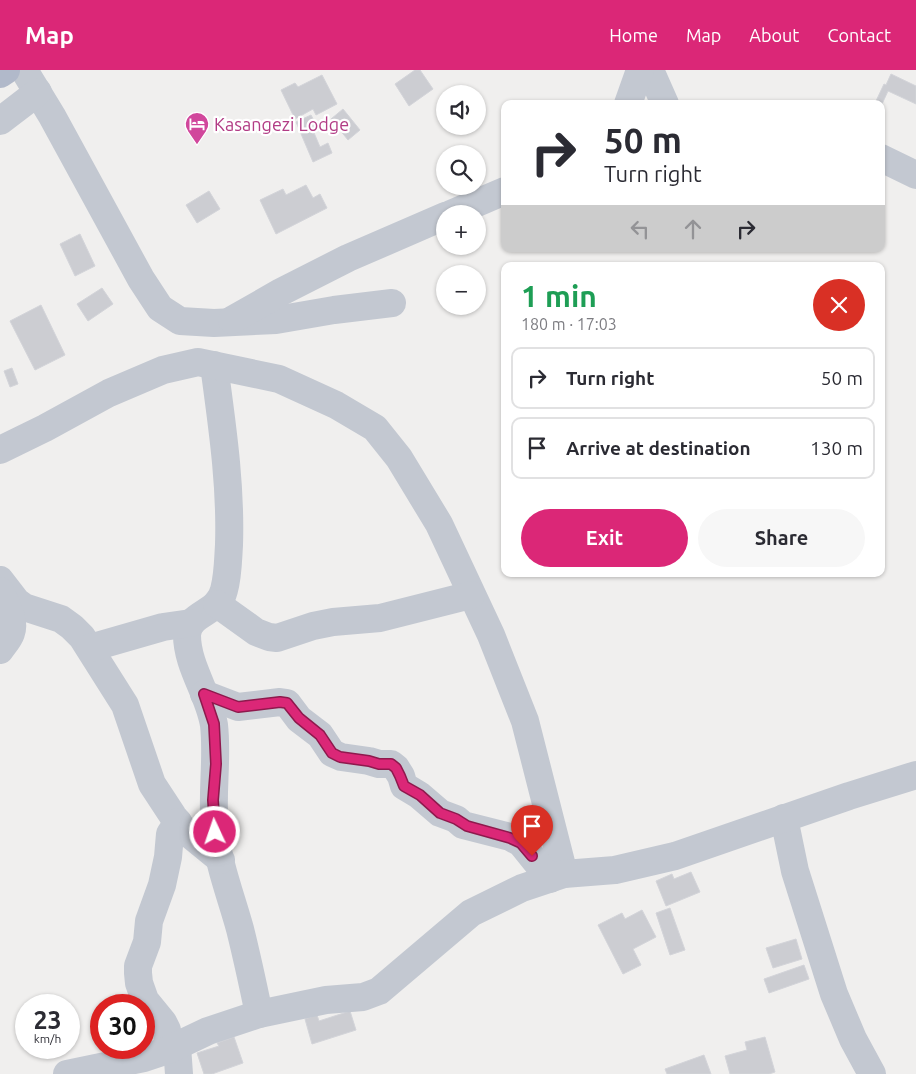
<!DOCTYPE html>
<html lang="en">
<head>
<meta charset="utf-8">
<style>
  :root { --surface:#fff; --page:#f7f7f7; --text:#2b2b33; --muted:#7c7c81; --line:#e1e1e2; --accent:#db2777 }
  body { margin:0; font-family:Ubuntu,sans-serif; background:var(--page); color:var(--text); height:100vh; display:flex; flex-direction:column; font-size:19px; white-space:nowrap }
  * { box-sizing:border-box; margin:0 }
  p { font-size:16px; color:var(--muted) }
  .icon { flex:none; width:28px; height:28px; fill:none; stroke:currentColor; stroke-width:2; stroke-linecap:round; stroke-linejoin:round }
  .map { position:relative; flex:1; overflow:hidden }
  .details { position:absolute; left:501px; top:192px; width:384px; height:315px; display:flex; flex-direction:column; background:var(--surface); border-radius:10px; box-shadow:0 1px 4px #0004 }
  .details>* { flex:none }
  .banner { position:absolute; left:501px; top:30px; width:384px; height:152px; border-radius:10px; box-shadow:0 1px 4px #0004; background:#fff; color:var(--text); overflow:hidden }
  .fabs { position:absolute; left:436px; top:15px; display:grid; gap:10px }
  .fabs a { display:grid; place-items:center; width:50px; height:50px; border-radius:50%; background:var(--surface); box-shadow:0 1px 4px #0004; font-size:25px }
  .speed { position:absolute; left:15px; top:924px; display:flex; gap:10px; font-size:25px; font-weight:700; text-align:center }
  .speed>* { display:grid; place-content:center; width:65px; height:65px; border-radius:50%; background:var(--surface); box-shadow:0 1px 4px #0004; line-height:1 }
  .speed small { font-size:12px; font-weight:400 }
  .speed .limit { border:8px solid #d22; background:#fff; color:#111 }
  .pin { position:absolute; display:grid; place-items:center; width:42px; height:42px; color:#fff; margin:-51px -21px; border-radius:50% 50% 50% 0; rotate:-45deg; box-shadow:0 0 5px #0007 }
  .pin .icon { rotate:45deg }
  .me { position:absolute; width:55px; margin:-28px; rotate:357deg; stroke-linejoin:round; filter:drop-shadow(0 0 4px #0008) }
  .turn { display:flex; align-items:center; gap:18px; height:105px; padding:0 20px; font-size:22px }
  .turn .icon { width:65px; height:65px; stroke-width:2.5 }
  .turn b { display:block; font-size:35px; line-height:42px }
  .lanes { display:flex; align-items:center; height:48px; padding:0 20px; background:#0003; justify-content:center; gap:25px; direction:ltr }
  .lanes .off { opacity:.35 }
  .round { display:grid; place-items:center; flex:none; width:52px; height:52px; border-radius:26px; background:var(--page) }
  .overview { display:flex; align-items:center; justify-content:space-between; height:85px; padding:0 20px }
  h1 { font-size:30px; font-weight:700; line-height:38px; color:#1e9e55 }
  .cta { display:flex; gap:10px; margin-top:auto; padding:10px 20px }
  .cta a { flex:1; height:58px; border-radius:30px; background:var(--accent); color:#fff; font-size:20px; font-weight:700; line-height:58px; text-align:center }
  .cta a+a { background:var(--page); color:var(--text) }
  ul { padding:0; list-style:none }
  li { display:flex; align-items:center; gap:15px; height:62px; margin:0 10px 8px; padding:0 10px; border:2px solid var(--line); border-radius:10px }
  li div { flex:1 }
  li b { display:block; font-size:19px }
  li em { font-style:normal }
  header { display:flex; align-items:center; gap:30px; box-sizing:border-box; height:70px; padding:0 25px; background:var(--accent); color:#fff }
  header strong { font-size:24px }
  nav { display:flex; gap:28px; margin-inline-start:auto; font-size:18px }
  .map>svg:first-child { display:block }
</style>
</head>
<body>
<header>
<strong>Map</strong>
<nav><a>Home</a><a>Map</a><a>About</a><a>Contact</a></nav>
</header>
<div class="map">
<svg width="916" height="1004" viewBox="0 0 916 1004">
  <rect width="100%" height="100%" fill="#f0efee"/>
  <!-- building -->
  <g fill="#cccdd2" stroke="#d3d4d9">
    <path d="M415,0H420L433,19L409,36L395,14Z"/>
    <path d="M891,4L916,16V34L888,21L882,34L876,31L884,14L886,15Z"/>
    <path d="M322,5L337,34L316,45L313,39L295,49L281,20L295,13L298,17Z"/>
    <path d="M343,39L360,60L348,70L331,49Z"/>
    <path d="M311,45L317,56L312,58L320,77L328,73L332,83L313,92L296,52Z"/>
    <path d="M306,115L313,128L320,124L327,138L276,164L260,130L283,119L286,125Z"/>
    <path d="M209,121L220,139L197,153L186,135Z"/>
    <path d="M80,164L95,196L75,206L60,174Z"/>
    <path d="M102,218L113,234L88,251L77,234Z"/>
    <path d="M41,235L65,285L35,300L10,251Z"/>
    <path d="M12,298L18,314L10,317L4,301Z"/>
    <path d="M691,802L700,822L666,836L656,811L672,804L674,809Z"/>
    <path d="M670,838L685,880L670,885L656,843Z"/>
    <path d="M642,840L656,867L633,879L641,895L623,904L598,855L622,843L625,849Z"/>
    <path d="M796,869L802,889L773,898L766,878Z"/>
    <path d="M804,895L809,909L769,923L764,909Z"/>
    <path d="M350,941L356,960L312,974L305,949L317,945L319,951Z"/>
    <path d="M234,967L243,993L212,1004H204L197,983L219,976L217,973Z"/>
    <path d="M765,967L775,1002L769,1004H730L725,986L747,980L745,972Z"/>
    <path d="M704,985L711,1004H667L665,999Z"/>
  </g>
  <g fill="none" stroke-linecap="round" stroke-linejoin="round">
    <!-- minor -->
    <g stroke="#c3c8d1" stroke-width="28">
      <path d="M24,0L52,46L141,209L160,238L180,251L214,253L276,250L334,240L392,233"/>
      <path d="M650,0L665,34"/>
      <path d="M628,34L640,0"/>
      <path d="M0,51L38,22"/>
      <path d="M881,88L916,105"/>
      <path d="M451,144L505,121"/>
      <path d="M232,250L281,222L348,188L445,146"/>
      <path d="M214,295C222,355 231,414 229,475C228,490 228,506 224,520C223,524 220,530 217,533C208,544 188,547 187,565C187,596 209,624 214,655C218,690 211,725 215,760C218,794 231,826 240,859C247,887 253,915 259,944"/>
      <path d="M0,380L45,358L109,323L163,300L198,292L279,309L336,335L375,358L399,388L439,454L491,565L525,651L564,804"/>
      <path d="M0,510L17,532L24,537L61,549L72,557L82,567L125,635L152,714L173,746L183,759L221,790"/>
      <path d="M0,521C5,532 16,551 11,563C9,569 4,574 0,580"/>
      <path d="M217,534L256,562L269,567L277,568L313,556L333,552L380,548L471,525"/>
      <path d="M90,578L163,557L191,553"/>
      <path d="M204,624L238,637L280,632L287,633L299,649L320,665L332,683L341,687L369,691L379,694H391L396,698L401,706L404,716L419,725L440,743L456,749L463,755L510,767L521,773L550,809"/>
      <path d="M784,748L795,801L834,924L853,969L872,1004"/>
      <path d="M177,976L179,1004"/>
      <path d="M168,980L167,960L163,952L145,930L139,913L138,903V896L147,872L149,851L162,815L168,787L170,764L178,752"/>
      <path d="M67,1004L144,988L168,980L208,961L259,944L326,930L363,927L379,921L471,843L522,818L564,804L615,800L675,786L849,726L916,705"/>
    </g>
    <!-- major -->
    <path stroke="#b1b9ca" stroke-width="28" d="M0,4L6,0"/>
  </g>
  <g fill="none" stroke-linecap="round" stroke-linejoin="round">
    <!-- route casing -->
    <g stroke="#8e194d" stroke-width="12">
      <path id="route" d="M215,762L213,730L216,694L214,654L204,624L238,637L280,632L287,633L299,648L320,665L332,683L340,687L369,691L379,694H391L396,698L400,706L404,716L420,725L440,743L456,749L467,756L510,768L521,773L532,786"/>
    </g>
    <!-- route -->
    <use href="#route" stroke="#db2777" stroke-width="9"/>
  </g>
  <!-- icons -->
  <defs>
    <g id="hotel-pin" transform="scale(1.25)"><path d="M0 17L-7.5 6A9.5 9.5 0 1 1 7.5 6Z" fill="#d1479c" stroke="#fff"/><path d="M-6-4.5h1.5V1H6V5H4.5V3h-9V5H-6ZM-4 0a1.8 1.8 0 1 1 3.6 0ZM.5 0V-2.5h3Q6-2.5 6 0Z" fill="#fff"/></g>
  </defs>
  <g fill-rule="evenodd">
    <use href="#hotel-pin" x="197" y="54"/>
  </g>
  <g text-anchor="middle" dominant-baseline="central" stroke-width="4.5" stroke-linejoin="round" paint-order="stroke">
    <!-- hotel labels -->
    <g font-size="18" fill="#b23c85" stroke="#fff" text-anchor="start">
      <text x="214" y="54">Kasangezi Lodge</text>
    </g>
  </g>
</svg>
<div class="fabs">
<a><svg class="icon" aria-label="sound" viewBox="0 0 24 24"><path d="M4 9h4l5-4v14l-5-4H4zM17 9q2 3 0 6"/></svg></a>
<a><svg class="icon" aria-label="search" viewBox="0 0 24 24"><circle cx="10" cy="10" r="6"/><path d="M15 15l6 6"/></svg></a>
<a>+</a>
<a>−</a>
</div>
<div class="speed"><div>23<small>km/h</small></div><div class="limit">30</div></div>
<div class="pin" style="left:532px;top:786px;background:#d93025"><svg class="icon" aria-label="arrive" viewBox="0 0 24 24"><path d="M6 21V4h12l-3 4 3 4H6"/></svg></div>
<svg class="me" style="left:215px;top:762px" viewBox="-20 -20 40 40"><circle r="17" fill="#db2777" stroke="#fff" stroke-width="3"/><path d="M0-11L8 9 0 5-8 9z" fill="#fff"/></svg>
<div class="banner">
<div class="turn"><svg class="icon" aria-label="right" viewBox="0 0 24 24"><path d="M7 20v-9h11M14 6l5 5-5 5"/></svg><div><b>50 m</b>Turn right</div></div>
<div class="lanes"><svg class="icon off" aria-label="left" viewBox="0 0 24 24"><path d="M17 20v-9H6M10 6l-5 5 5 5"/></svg><svg class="icon off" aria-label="ahead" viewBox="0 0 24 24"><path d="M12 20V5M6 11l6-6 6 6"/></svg><svg class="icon" aria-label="right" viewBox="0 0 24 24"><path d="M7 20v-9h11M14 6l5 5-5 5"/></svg></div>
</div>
<section class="details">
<div class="overview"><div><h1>1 min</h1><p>180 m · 17:03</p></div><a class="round" style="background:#d93025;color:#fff"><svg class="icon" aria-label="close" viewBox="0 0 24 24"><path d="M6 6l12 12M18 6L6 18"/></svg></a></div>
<ul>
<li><svg class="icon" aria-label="right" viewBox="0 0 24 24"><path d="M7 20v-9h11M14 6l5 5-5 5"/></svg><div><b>Turn right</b></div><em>50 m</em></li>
<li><svg class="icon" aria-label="arrive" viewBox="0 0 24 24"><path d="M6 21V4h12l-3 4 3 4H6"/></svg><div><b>Arrive at destination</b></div><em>130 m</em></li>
</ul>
<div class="cta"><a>Exit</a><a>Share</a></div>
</section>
</div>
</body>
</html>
